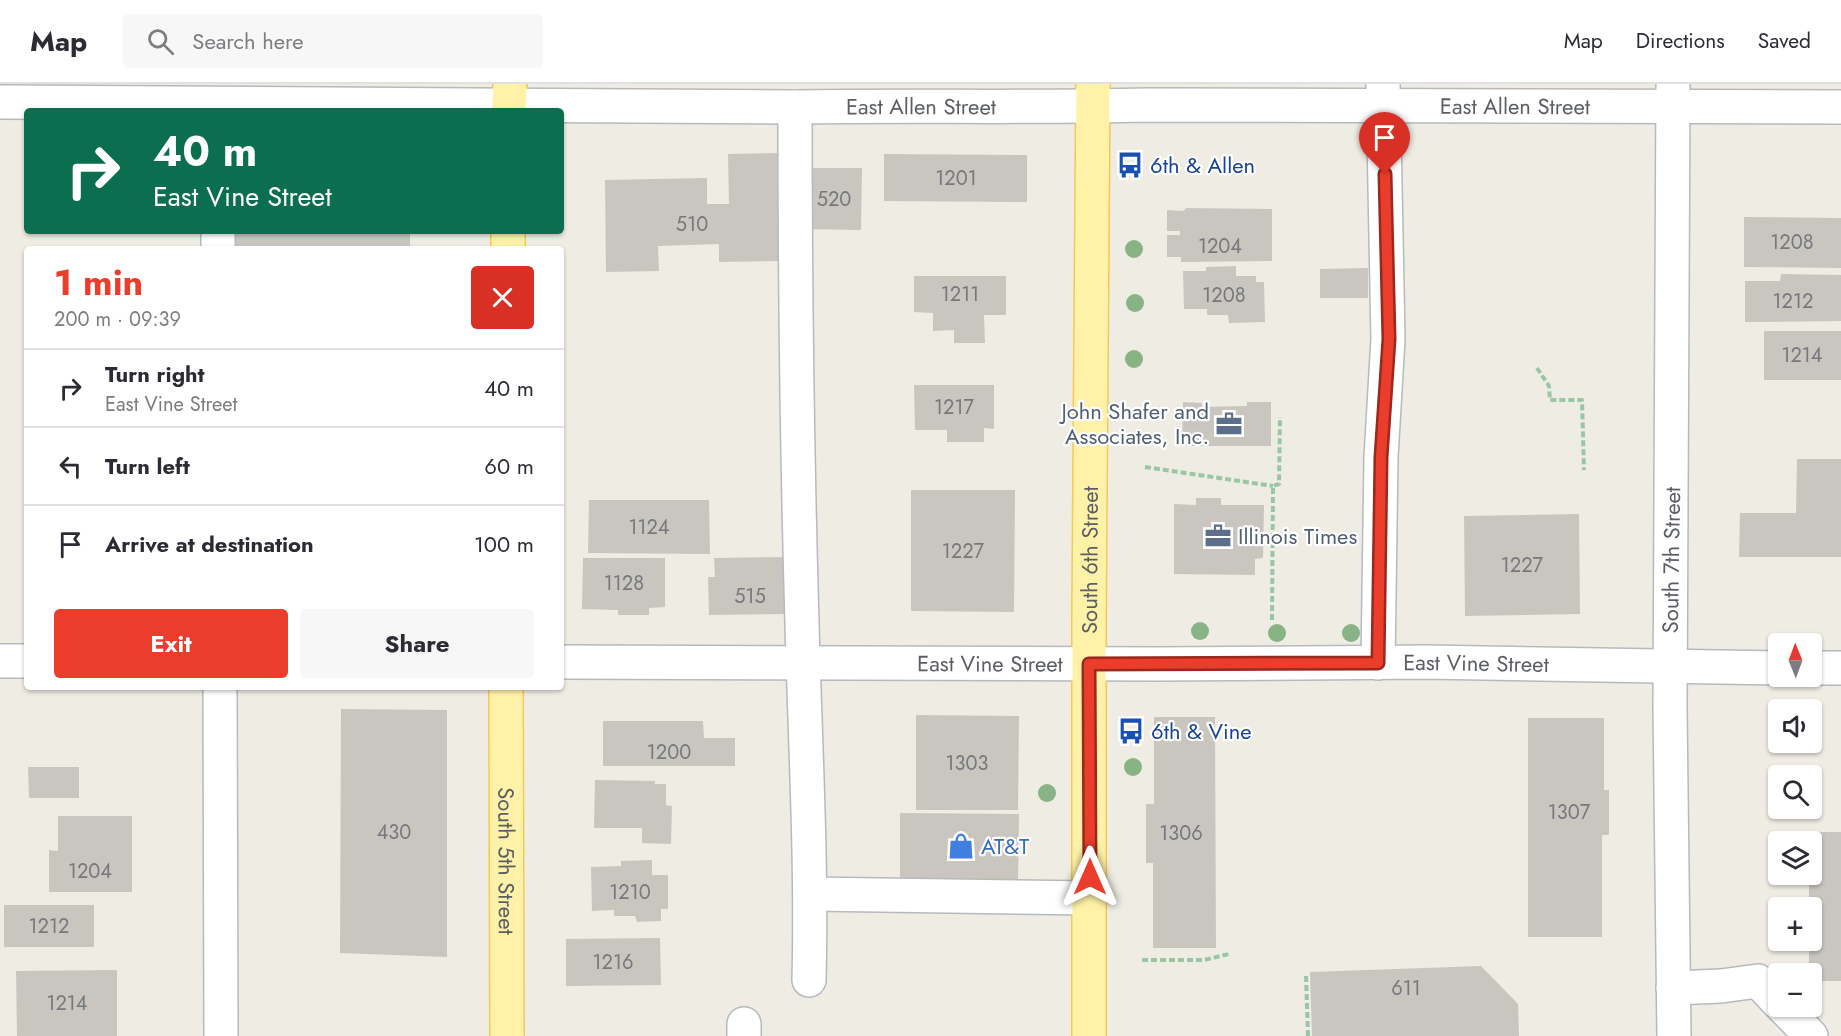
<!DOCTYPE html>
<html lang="en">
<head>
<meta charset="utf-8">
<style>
  :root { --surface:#fff; --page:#f7f7f7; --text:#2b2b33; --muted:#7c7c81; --line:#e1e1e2; --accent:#eb3d2c }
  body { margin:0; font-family:Jost,sans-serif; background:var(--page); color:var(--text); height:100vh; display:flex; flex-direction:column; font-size:22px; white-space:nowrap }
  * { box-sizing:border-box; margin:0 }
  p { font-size:20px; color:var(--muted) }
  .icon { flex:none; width:33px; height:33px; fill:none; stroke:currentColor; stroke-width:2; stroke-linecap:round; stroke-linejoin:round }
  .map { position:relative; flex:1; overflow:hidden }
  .details { position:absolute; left:24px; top:162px; width:540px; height:444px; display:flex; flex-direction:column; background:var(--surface); border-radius:6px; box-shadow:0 2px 4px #0004 }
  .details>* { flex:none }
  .hud { position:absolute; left:24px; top:24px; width:540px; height:126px; border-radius:6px; box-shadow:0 2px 4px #0004; background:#0b6e4f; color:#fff; overflow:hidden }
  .needle { width:39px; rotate:359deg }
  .controls { position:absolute; left:1768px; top:549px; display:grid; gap:12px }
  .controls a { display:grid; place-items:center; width:54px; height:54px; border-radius:6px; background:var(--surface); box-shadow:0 2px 4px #0004; font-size:30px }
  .pin { position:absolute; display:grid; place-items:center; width:51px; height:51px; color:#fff; margin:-62px -26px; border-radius:50% 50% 50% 0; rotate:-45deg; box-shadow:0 0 6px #0007 }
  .pin .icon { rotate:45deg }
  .me { position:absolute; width:66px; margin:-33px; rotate:0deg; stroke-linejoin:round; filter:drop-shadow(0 0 4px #0008) }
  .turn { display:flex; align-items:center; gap:21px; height:126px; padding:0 30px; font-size:27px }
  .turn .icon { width:78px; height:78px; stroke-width:2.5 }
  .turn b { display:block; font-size:42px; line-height:51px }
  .round { display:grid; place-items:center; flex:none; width:63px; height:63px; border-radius:6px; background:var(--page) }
  .overview { display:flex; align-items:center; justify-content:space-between; height:102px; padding:0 30px }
  h1 { font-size:36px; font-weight:700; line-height:45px; color:var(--accent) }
  .button { display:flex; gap:12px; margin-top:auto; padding:12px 30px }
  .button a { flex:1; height:69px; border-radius:6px; background:var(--accent); color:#fff; font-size:24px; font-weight:700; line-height:69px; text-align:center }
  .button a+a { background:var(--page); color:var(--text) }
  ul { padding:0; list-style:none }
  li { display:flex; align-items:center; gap:18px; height:78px; padding:0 30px; border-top:2px solid var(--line) }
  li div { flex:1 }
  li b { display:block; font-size:22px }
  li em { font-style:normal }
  header { display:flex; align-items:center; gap:36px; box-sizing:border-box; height:84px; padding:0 30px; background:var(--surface); border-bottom:2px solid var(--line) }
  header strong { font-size:28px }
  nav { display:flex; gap:33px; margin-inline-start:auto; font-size:21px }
  .search { width:420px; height:54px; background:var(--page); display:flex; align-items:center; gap:15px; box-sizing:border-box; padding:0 21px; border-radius:6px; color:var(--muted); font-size:22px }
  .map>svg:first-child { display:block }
</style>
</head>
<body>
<header>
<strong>Map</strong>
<div class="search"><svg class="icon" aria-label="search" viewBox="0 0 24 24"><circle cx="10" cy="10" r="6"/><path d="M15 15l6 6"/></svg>Search here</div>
<nav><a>Map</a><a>Directions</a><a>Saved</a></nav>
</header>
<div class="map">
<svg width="1841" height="952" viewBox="0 0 1841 952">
  <rect width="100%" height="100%" fill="#eeece3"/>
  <!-- building -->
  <g fill="#c9c6c0">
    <path d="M777,69L779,177L719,178V160L658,162L659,187L606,188L605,96L707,94V120H729L728,70Z"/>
    <path d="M884,70L1027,71V118L884,117Z"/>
    <path d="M806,84H862L861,146L805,145Z"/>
    <path d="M1186,124L1272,125V177L1181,178V173H1167V151H1180V147H1167V126L1183,127Z"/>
    <path d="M1744,133L1841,134V184L1744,183Z"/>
    <rect x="235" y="147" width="175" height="18"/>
    <path d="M1236,182V192H1256V198H1264L1265,238L1229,239L1228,231H1207V225H1184L1183,187H1206V183Z"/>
    <path d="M1368,184V214H1320V185Z"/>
    <path d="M1781,190L1841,191V237L1745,238V197H1780Z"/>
    <path d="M914,192H1006V231H984L985,259H954V246L933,247V229L914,228Z"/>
    <rect x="1764" y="247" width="77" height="49"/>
    <path d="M914,301H994V345L984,344V358H947V346H915Z"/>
    <path d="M1183,318L1202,319V323L1247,322V318H1271V362H1182Z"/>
    <path d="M1797,375H1841V473H1739L1740,429H1796Z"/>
    <path d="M911,406H1015L1014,528L911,527Z"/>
    <path d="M1196,414H1221V421H1264L1263,474L1255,475V491L1174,490V420L1196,421Z"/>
    <path d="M589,416H709L710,470L588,469Z"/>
    <path d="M1579,430L1580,530L1465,532L1464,432Z"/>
    <path d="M790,473L791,530L709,531L708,493H715L714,474Z"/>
    <path d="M583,474H665V523L649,524V531H618V526L582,525Z"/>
    <path d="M341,625L447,626V873L340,869Z"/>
    <path d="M916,631L1019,632L1018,726H916Z"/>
    <path d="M1154,633H1215L1216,864H1153V779H1146V720H1154Z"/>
    <path d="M1528,634H1604V706H1609V751H1602V853H1528Z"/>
    <path d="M603,637H703L704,654H735V682H603Z"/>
    <path d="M28,683H79V714H29Z"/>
    <path d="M595,696L655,697V700H666V721L672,722L671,760L642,759V744H594Z"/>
    <path d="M900,729L1019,730L1018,800L900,799Z"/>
    <path d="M58,732H132V808H49V766L58,767Z"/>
    <path d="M1809,748H1841V897H1812V890H1809V856H1812V824H1809V790H1812V758H1809Z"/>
    <path d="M652,776V791H668V825H661V837L637,838L635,832H614V826L592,827L591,783L621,782V777Z"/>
    <rect x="4" y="821" width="90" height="42"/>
    <path d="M660,854L661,901L566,902V855Z"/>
    <path d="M1481,882L1518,920L1519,952H1312L1310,888Z"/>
    <path d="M117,886V952H17L16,887Z"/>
  </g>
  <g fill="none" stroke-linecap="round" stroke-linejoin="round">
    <!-- minor casing -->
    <g stroke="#b6b9be" stroke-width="36">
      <g id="minor">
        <path d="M1673,3L1670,624L1674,952"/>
        <path id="s1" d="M0,18L795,23C912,21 1030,24 1147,21L1841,23"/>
        <path d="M795,23C795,195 797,367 802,539C805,658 812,777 809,896"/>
        <path d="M218,147V165"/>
        <path d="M0,577H27"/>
        <path id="s2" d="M561,578L1159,580L1427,578L1779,584"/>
        <path d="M1378,579L1381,373L1388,255L1383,0"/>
        <path d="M1812,584H1841"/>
        <path d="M220,603L221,952"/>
        <path d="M811,810L1090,814"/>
        <path d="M1673,904L1721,902L1758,897L1779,919"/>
        <path d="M1782,922L1811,952"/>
        <path d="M744,952V940"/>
      </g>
    </g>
    <!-- major casing -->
    <g stroke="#f3c957" stroke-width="36">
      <g id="major">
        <path d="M509,27L510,0"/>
        <path d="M508,165V147"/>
        <path id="s3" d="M506,603L507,952"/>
        <path id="s4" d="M1089,952V535L1093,0"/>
      </g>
    </g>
    <!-- path -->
    <g stroke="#98c7a6" stroke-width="4" stroke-dasharray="6 3" stroke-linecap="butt">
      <path d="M1537,284L1549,302L1550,316H1582L1584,386"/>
      <path d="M1145,383L1273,402"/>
      <path d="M1272,536L1273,402L1279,400L1280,333"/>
      <path d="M1142,876H1204L1229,870"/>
      <path d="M1306,892L1308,952"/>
    </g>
    <!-- minor -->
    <use href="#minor" stroke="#fff" stroke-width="33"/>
    <!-- major -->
    <use href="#major" stroke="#fff2a8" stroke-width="33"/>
  </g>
  <!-- trees -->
  <g fill="#87b385">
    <circle cx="1134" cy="165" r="9"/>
    <circle cx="1135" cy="219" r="9"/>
    <circle cx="1134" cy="275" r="9"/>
    <circle cx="1200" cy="547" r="9"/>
    <circle cx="1277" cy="549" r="9"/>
    <circle cx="1351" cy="549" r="9"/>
    <circle cx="1133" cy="683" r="9"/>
    <circle cx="1047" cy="709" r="9"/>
  </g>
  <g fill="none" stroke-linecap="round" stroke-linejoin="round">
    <!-- route casing -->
    <g stroke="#99281d" stroke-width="15">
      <path id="route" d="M1090,793L1089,580L1378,579L1381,373L1389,255L1385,90"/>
    </g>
    <!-- route -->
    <use href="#route" stroke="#eb3d2c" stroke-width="10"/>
  </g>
  <!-- icons -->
  <defs>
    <g id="bus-bare" transform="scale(2.07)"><path d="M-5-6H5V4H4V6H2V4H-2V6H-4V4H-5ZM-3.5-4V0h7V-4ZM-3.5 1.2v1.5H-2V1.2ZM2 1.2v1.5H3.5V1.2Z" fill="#1a4fb4" stroke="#fff" stroke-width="2.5" paint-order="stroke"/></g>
    <g id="office-bare" transform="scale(2.07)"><path d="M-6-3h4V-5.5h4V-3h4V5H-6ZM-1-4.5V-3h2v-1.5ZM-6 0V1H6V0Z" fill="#5c6f8a" stroke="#fff" stroke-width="2.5" paint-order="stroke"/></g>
    <g id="shop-bare" transform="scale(2.07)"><path d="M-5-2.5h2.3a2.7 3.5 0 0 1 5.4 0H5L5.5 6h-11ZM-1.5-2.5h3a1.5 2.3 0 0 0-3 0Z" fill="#3f7fe0" stroke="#fff" stroke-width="2.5" paint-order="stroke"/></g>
  </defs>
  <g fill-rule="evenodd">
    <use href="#bus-bare" x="1130" y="81"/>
    <use href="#office-bare" x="1229" y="340"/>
    <use href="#office-bare" x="1218" y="452"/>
    <use href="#bus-bare" x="1131" y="647"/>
    <use href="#shop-bare" x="961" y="762"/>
  </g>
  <g text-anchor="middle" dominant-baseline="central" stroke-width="4.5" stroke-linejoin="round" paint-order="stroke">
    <!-- number labels -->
    <g font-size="20" fill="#76797b">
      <text x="956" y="94">1201</text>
      <text x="834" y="115">520</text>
      <text x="692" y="140">510</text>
      <text x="1792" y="158">1208</text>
      <text x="1220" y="162">1204</text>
      <text x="960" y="210">1211</text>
      <text x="1224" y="211">1208</text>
      <text x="1793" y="217">1212</text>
      <text x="1802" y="271">1214</text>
      <text x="954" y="323">1217</text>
      <text x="649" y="443">1124</text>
      <text x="963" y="467">1227</text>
      <text x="1522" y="481">1227</text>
      <text x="624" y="499">1128</text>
      <text x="750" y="512">515</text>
      <text x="669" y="668">1200</text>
      <text x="967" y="679">1303</text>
      <text x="1569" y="728">1307</text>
      <text x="394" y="748">430</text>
      <text x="1181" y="749">1306</text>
      <text x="90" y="787">1204</text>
      <text x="630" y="808">1210</text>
      <text x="49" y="842">1212</text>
      <text x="613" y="878">1216</text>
      <text x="1406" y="904">611</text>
      <text x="67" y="919">1214</text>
    </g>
    <!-- street labels -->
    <g font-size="22" fill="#5b5f64" stroke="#fff">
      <text stroke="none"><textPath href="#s1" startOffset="1515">East Allen Street</textPath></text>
      <text stroke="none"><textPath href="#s1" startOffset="921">East Allen Street</textPath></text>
      <text stroke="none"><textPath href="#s4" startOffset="476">South 6th Street</textPath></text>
      <text transform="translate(1671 476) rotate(-89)">South 7th Street</text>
      <text stroke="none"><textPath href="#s2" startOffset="915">East Vine Street</textPath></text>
      <text stroke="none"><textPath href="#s2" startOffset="429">East Vine Street</textPath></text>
      <text stroke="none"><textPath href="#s3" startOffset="174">South 5th Street</textPath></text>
    </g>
    <!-- transit labels -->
    <g font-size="22" fill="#164399" stroke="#fff" text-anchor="start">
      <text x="1150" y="81">6th &amp; Allen</text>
      <text x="1151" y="647">6th &amp; Vine</text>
    </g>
    <!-- service labels -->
    <g font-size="22" fill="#4e5e75" stroke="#fff" text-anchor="end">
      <text x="1209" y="327">John Shafer and<tspan x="1209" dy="25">Associates, Inc.</tspan></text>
      <text x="1238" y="452" text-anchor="start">Illinois Times</text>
    </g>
    <!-- shop labels -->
    <g font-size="22" fill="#366cbe" stroke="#fff" text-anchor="start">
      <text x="981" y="762">AT&amp;T</text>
    </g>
  </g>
</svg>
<div class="controls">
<a><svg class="needle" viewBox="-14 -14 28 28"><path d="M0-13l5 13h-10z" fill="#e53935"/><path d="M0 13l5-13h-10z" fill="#7c7c81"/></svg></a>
<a><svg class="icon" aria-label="sound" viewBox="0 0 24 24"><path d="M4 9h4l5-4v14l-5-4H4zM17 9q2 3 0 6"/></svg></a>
<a><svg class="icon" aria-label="search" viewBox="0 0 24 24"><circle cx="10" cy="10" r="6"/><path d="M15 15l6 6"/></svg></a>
<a><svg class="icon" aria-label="layers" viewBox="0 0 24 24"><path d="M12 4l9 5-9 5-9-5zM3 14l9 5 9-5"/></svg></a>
<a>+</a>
<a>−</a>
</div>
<div class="pin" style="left:1385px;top:90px;background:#d93025"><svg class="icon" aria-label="arrive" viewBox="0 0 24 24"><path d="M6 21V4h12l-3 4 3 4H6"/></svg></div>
<svg class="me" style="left:1090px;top:793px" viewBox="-20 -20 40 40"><path d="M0-17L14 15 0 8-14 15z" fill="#eb3d2c" stroke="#fff" stroke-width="4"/></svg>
<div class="hud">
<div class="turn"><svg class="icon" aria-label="right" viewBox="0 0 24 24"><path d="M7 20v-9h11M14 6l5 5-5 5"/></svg><div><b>40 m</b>East Vine Street</div></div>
</div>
<section class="details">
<div class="overview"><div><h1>1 min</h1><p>200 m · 09:39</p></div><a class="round" style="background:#d93025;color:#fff"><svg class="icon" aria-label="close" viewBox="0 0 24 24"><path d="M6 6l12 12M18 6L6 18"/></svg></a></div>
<ul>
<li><svg class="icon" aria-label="right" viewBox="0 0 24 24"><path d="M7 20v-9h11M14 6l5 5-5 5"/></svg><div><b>Turn right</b><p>East Vine Street</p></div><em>40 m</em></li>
<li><svg class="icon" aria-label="left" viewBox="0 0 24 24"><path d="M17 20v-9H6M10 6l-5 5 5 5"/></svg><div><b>Turn left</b></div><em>60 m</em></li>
<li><svg class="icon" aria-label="arrive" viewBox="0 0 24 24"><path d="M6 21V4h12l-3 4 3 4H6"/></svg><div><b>Arrive at destination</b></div><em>100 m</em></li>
</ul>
<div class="button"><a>Exit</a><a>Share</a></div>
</section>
</div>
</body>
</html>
